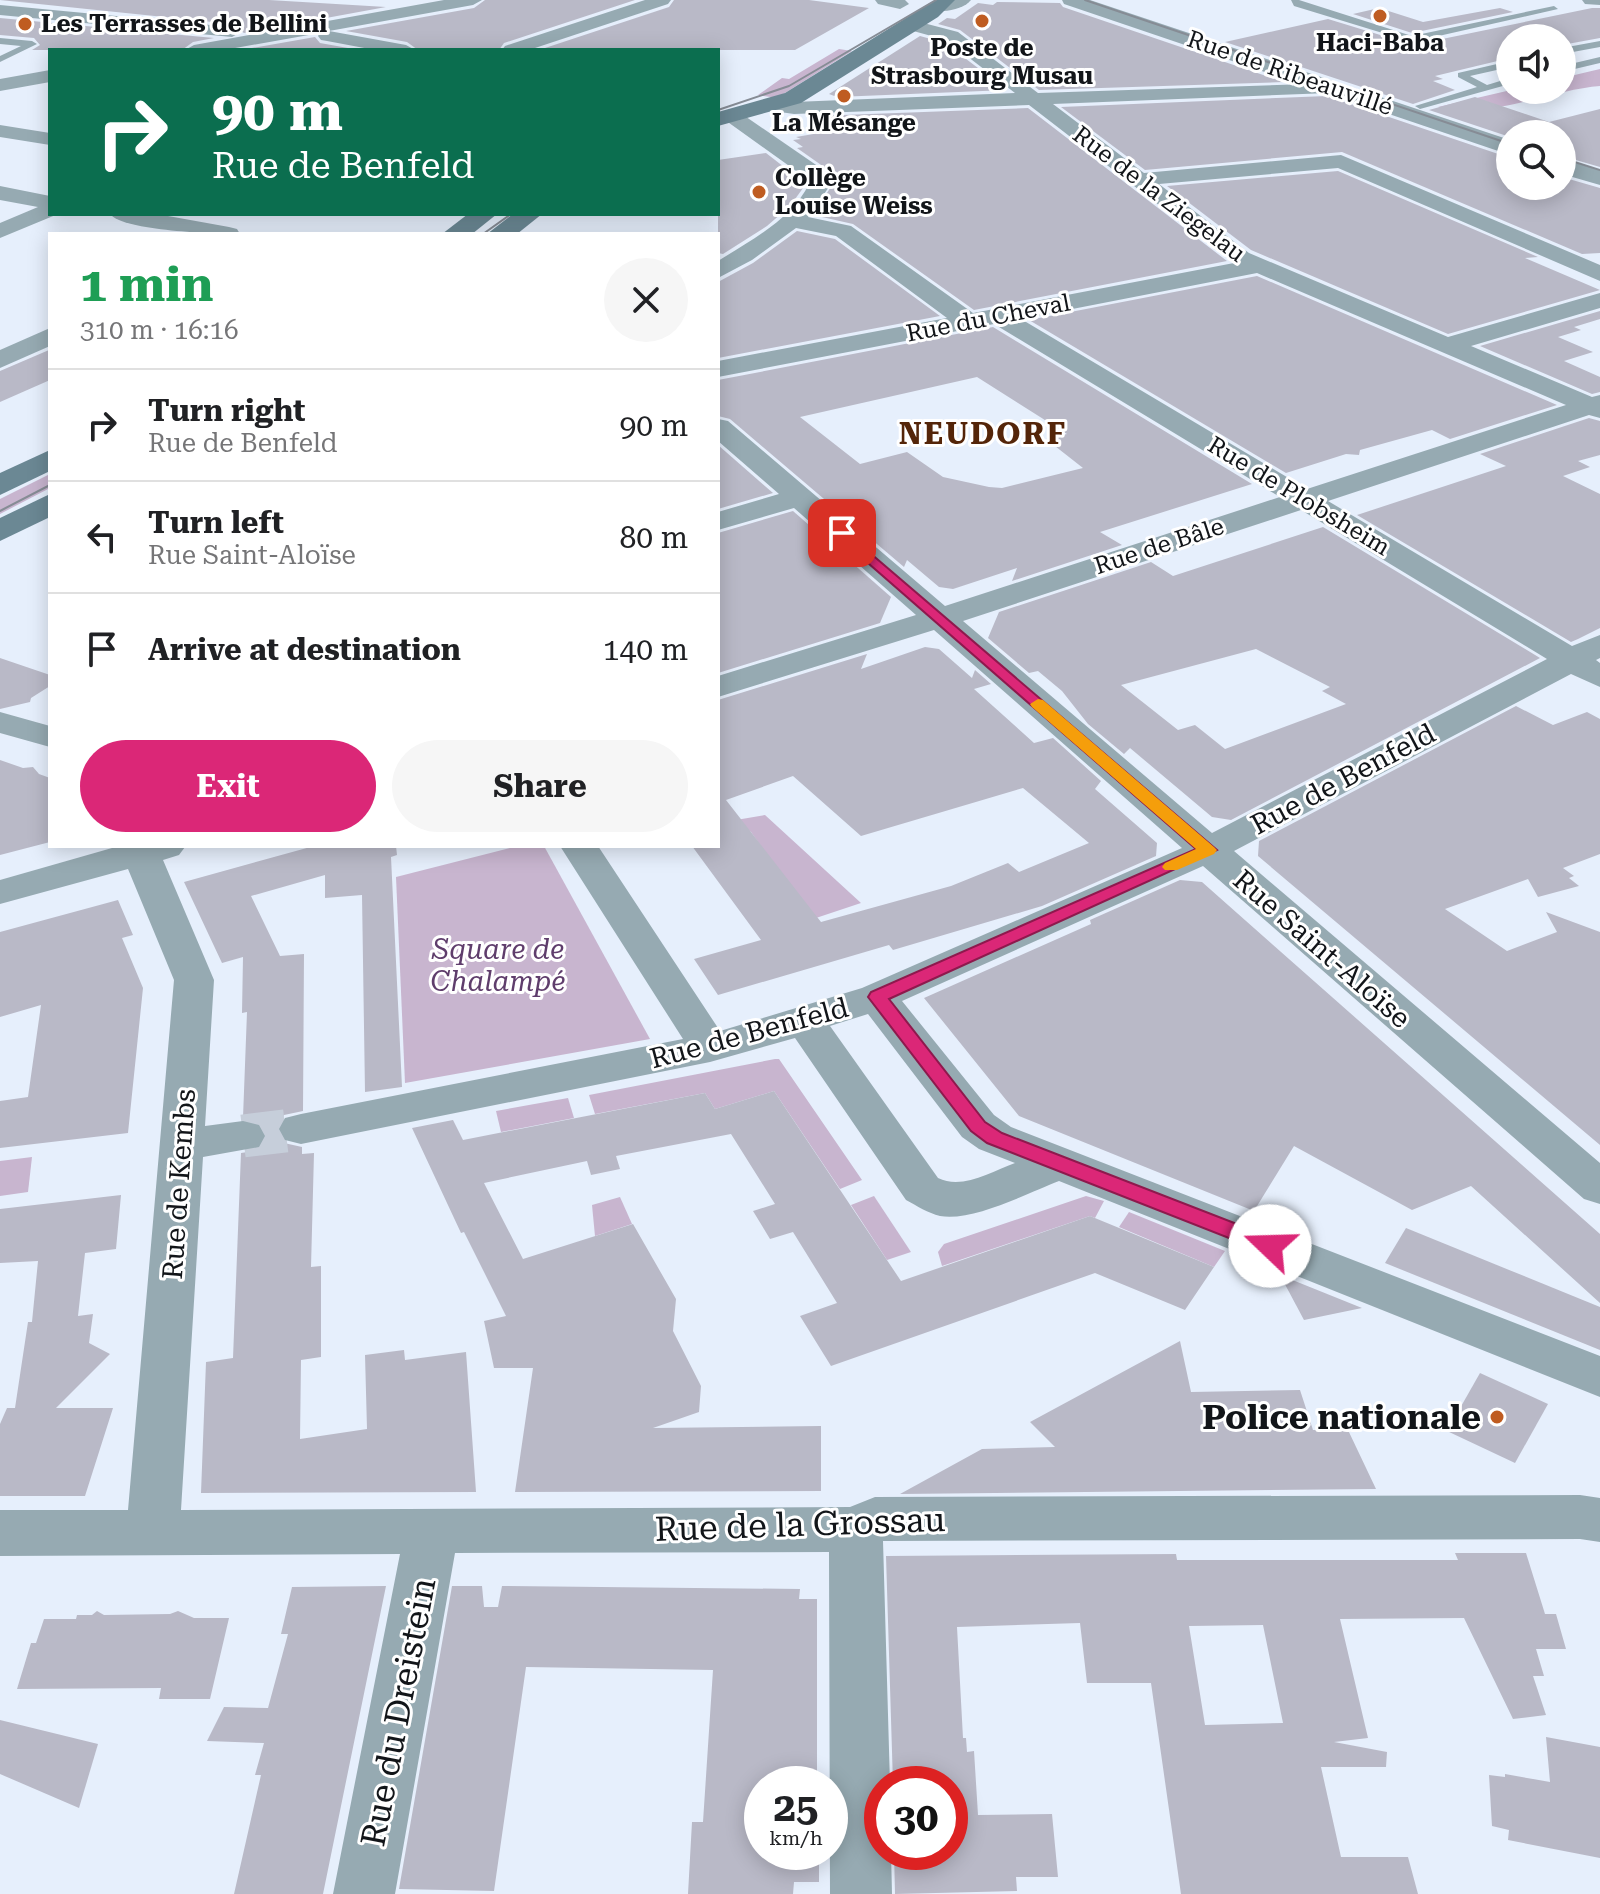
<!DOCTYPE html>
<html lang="en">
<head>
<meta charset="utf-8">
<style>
  :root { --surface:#fff; --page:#f6f6f6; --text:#202124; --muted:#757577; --line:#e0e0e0; --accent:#db2777 }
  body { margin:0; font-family:"Roboto Serif",serif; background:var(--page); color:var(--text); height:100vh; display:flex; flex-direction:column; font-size:30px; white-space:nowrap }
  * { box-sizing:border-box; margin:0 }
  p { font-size:26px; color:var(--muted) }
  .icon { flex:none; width:44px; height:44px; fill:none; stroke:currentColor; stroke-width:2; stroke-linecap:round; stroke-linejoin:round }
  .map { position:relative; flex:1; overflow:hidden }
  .details { position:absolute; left:48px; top:232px; width:672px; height:616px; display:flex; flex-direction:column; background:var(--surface); border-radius:0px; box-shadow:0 4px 20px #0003 }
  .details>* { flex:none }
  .top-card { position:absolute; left:48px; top:48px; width:672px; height:168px; border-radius:0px; box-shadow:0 4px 20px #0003; background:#0b6e4f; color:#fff; overflow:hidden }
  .tools { position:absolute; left:1496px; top:24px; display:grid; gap:16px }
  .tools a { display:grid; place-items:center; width:80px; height:80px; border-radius:50%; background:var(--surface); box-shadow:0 4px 20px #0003; font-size:40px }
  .speed { position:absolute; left:744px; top:1766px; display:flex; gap:16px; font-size:40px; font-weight:700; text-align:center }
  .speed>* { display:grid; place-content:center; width:104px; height:104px; border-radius:50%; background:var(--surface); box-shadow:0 4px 20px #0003; line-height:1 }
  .speed small { font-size:20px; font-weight:400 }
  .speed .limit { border:12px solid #d22; background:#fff; color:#111 }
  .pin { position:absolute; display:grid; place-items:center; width:68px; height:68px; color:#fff; margin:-34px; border-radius:16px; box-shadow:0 4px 12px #0006 }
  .me { position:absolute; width:88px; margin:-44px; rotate:291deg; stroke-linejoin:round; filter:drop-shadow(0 0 6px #0008) }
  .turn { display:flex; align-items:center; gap:28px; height:168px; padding:0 32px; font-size:36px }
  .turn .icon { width:104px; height:104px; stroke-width:2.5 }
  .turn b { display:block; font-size:56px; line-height:68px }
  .round { display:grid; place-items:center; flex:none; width:84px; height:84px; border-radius:42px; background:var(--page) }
  .headline { display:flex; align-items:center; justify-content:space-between; height:136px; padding:0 32px }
  h1 { font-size:48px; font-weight:700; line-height:60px; color:#1e9e55 }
  .action { display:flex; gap:16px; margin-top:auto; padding:16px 32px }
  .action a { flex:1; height:92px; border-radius:48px; background:var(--accent); color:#fff; font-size:32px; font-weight:700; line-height:92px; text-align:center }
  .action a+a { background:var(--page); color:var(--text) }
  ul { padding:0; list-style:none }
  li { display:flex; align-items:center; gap:24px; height:112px; padding:0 32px; border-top:2px solid var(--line) }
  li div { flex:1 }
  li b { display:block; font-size:30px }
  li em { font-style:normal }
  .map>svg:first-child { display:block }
</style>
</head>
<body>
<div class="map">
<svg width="1600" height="1894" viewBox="0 0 1600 1894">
  <rect width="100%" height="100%" fill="#e6effc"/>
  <!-- green -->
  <g fill="#c8b5cf">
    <path d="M839,49L852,51L777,98L758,95L782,78L789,79Z"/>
    <path d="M1600,69V86C1554,89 1480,122 1438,107L1511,90H1562V78Z"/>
    <path d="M50,474V488L0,514V499Z"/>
    <path d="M765,815L861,903L813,919L751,832L736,820Z"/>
    <path d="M518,846H544L650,1039L405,1083L396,877Z"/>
    <path d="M775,1059H779L862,1180L840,1189L774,1091L715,1109L705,1093L595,1114L589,1095Z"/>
    <path d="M568,1098L574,1118L501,1132L496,1111Z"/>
    <path d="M32,1157L28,1192L0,1196V1161Z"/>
    <path d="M874,1196L911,1252L887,1260L851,1205Z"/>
    <path d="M1086,1196L1104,1201L1095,1218L1090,1216L942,1266L938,1252L944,1244Z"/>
    <path d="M620,1197L632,1224L595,1236L592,1205Z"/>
    <path d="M1129,1212L1225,1251L1214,1267L1119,1227Z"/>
  </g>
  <!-- building -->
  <g fill="#b9b9c7" fill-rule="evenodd">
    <path d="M0,0H269L386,7L244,33L232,24Z"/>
    <path d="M485,0H635L504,43L499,50H418L407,42L346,31L474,8Z"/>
    <path d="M674,0H809L869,8L795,50H539L669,7Z"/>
    <path d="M997,2L1060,3L1063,7L1284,82L1039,90L960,30L938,24L947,18L955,19L978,3L993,5Z"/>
    <path d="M1379,8L1423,22L1500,8L1513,12L1412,33L1353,14Z"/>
    <path d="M1592,8H1600V38L1562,45V38H1510V58L1435,76L1443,79L1433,81L1455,90L1413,104L1225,42L1328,19L1413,45Z"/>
    <path d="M0,18L214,38L193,42L182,50H32L40,45L34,38L0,35Z"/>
    <path d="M920,36L945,43L1007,90L837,97L829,94Z"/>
    <path d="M315,37L320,43L359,50H241Z"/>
    <path d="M1327,96L1510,158V186H1562V177L1600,188V253L1582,254L1342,152L1145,170L1061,107Z"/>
    <path d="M1475,97L1549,122L1600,109V167L1562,156V134H1510V137L1429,110Z"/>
    <path d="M1028,108L1227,261L974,310L853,224L813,215L834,182L824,167L797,148L803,147L793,140L801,139L796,137L837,130L816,116Z"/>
    <path d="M766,153L806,184L790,206L767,226L723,254L718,253V160Z"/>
    <path d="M1338,171L1538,257L1525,258L1600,290L1448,334L1251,250L1167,186Z"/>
    <path d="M797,231L835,239L940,316L718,358V282L753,263Z"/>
    <path d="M1257,276L1557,405L1450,439L1432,430L1360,450L1359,455L1346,454L1286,473L1029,320Z"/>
    <path d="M1600,311V319L1574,327L1581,330L1558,337L1593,352L1564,361L1600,377V392L1592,394L1480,346Z"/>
    <path d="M993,327L1252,484L1100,532L1122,545L1012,581L1017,568L953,589L939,587L907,560L904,567L730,419L718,416V380ZM977,377L1067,434L1046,439L1083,468L1002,488L989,487L943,477L907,452L860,464L800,417Z"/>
    <path d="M49,350L50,380L0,402V371Z"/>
    <path d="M1589,418L1600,421V455L1578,461L1590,467L1563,476L1600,494V628L1578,639L1571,642L1357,515L1506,466L1480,454Z"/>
    <path d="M718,445L773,493L718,509Z"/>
    <path d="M793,511L891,597L880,623L718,673V533Z"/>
    <path d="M1323,527L1540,658L1231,820L1212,817L1130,748L1124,754L1088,724L1062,691L1038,671L1029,673L988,638L999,612L1151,562L1173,576ZM1256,649L1330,687L1322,691L1346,704L1225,749L1195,725L1178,730L1121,685Z"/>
    <path d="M925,647L939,649L972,678L975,670L991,684L974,689L1034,743L1053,738L1101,781L1095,789L1157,843L1156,856L1042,906L893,950L889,945L718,995L694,959L761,940L692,846H718V700L867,654L861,669ZM793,776L861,836L1023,788L1089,843L1019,872L1008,863L951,886L821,922L726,800Z"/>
    <path d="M0,658L50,675V686L31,698L30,702L0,709Z"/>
    <path d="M1516,706L1553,725L1587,712L1600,719V854L1563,868L1574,876L1569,878L1579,886L1538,897L1528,879L1445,909L1507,951L1557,932L1546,912L1600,932V1145L1258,856L1259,841Z"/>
    <path d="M0,760L23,768L33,767L39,774L50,778V842L0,855Z"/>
    <path d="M314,846H396L397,855L391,857L402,1087L365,1092L362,895L325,898V875L251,896L280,956L304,954L303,1111L284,1115L276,1128L284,1143L302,1147V1154L314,1153L311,1267L321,1266V1357L301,1360L300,1439L367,1429L365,1355L404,1350L405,1360L466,1352L476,1492L201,1493L206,1362L233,1358L241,1153L260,1150L268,1135L260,1122L243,1118L247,1012L242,1013L243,957L222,963L184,882Z"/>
    <path d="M1180,880L1202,882L1600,1234V1303L1471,1186L1412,1210L1294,1146L1254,1211L1019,1116L924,998L1091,924L1090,920Z"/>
    <path d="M118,900L133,935L122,938L143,988L128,1133L0,1148V1101L28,1097L41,1005L0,1017V932Z"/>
    <path d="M774,1091L901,1281L1090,1216L1214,1267L1185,1310L1095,1273L831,1366L800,1316L837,1303L793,1232L770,1239L753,1211L775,1204L731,1134L616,1156L620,1169L591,1175L587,1161L484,1183L523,1259L633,1224L676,1299L673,1331L701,1386L699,1412L653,1428L821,1426V1491L515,1492L533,1368H494L484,1321L506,1316L464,1232L461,1233L412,1128L453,1120L463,1140L705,1093L715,1109Z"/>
    <path d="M121,1195L116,1249L85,1253L78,1316L93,1314L89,1343L110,1354L56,1408H113L85,1496H0V1424L7,1408H15L28,1322H32L38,1261L0,1263V1209Z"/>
    <path d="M1406,1228L1600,1307V1350L1385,1263Z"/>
    <path d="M1280,1275L1362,1308L1304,1320Z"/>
    <path d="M1180,1341L1191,1392L1300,1390L1313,1430H1348L1376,1489L900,1494L982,1449L1055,1447L1030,1422Z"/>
    <path d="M1480,1373L1548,1404L1515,1463L1447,1431Z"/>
    <path d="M1455,1553H1526L1545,1614H1556L1566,1649H1536L1544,1676H1533L1546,1715L1513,1719L1464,1618L1340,1619L1368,1738L1334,1742L1387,1752L1386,1767H1321L1341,1857H1408L1418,1894H1181L1151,1683H1087L1080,1623L957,1627L963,1738H966L967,1752L974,1751L978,1815L1052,1814L1058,1877H1016L1017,1891L895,1894L894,1852H950V1784H893L886,1556L1176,1554L1177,1560H1458ZM1263,1625L1283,1723L1205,1725L1189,1626Z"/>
    <path d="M386,1586L323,1894H234L261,1775H255L264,1743L207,1741L224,1707L268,1708L288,1634H281L292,1587Z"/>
    <path d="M452,1586H482L484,1607H498L502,1586L800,1589L799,1599H817V1784H762V1852H819V1882H794L793,1894H688L692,1822H703L713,1670L526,1667L494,1891L399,1889Z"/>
    <path d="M97,1611L104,1615L170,1614L178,1611L194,1618H229L210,1699H159L161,1688L17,1689L31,1643H36L44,1619H76L77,1615H92Z"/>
    <path d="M0,1720L98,1744L79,1808L0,1774Z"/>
    <path d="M1546,1737L1600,1747V1858L1508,1840L1509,1830L1492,1826L1489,1775L1505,1777V1774L1550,1782Z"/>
  </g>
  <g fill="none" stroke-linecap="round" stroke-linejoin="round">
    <!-- minor-tunnel -->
    <path stroke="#c6ceda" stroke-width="43" stroke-dasharray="43 21" stroke-linecap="butt" d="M243,1136L301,1129"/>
    <!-- service -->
    <g fill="#96aab2" fill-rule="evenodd">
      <path d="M1291,0H1299L1412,36L1554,6L1558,9L1412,42L1294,6Z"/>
      <path d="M0,38L32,41L37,44L0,62V56L21,46L0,44Z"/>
      <path d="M1600,41V47L1562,54V48Z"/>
      <path d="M1600,57V63L1562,72V66Z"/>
      <path d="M1510,61V67L1470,76L1487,85L1510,78V84L1420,109L1415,106L1477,87L1458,77V73Z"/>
    </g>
    <!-- minor -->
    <g fill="#96aab2" fill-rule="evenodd">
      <path d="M444,0H482L473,5L329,31L406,45L415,50H375L327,41L321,40L318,36L320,33L224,50H185L194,45Z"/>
      <path d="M645,0H671L668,4L529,50H502L505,46Z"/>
      <path d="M875,0H905L909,4L900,9L878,4Z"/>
      <path d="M1582,0H1600V5L1585,4Z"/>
      <path d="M0,5L232,27L241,32L232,37L0,15Z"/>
      <path d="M912,20L958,32L1038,93L1336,83L1339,87L1336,91L1329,93L1053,104L1144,173L1341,155L1600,265V281L1338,168L1159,184L1249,253L1448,337L1600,293V308L1471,346L1592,397L1600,395V418L1589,415L1328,501L1572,646L1600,635V658L1596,660L1600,663V687L1571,674L1234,851L1600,1163V1204L1584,1199L1203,866L902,1001L994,1115L1011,1127L1600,1356V1397L1059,1181C1028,1193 972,1222 940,1216C928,1213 917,1206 906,1200L795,1038L710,1062L301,1144L285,1140L279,1129L285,1118L301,1114L683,1039L560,846H598L720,1031L862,988L1182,848L934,630L718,697V676L916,615L794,508L718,530V512L779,494L718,441V419L728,421L945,606L1280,497L994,324L718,377V361L947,318L836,236L796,228L752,260L718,278V261C750,241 792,219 809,184L806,178L725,120L722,116L732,110L739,112L822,169L831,184L808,217L851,226L973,313L1234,263L1029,105L794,114L766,110L763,106L773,100L794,102L1015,93L946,40L906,29L903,25L906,21ZM1257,273L1566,405L1307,489L1021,319ZM1301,510L1547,659L1212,833L963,621ZM868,1014L962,1137L979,1149L1015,1163C991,1172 962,1190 938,1178L830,1026Z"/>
      <path d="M50,70V82L0,91V79Z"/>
      <path d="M0,125L50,133V145L0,137Z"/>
      <path d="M0,186L50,196V214H58L0,238V223L38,207L0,200Z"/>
      <path d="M110,214H157L229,227L237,229L240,234C217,234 123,231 110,214Z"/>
      <path d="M50,328V346L0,368V350Z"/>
      <path d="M0,712L50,726V747L0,733Z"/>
      <path d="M119,846L185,847L179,855L163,860L214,980L205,1126L243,1121L259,1125L265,1136L259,1147L203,1157L181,1510L850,1507L875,1497L1580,1495L1600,1498V1542L1580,1539L883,1541L890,1784H882V1852H891L892,1894H830L829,1552L455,1553L395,1894H333L400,1554L0,1556V1510H128L174,980L128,869L0,904V880Z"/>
    </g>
    <!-- tertiary -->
    <g fill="#96aab2" fill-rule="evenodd">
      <path d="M943,0H971C965,8 947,13 936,10L934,6Z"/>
      <path d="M1062,0H1090L1510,140V155L1064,4Z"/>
      <path d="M1562,159L1600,170V185L1562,174Z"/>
    </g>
    <!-- secondary -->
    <g fill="#6b8894" fill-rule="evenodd">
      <path d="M935,0H955L938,17L801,103L718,126V112L785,93Z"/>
      <path d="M468,214H497L472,234H442Z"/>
      <path d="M513,214H542L517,234H487Z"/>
      <path d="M50,450V471L0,495V473Z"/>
      <path d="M50,494V517L0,541V518Z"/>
    </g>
    <!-- tram -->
    <g stroke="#868c95" stroke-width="2">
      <path d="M1085,0L1510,144"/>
      <path d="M718,110L789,86L936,0"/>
      <path d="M1562,158L1600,170"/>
      <path d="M483,234L511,214"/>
      <path d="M0,511L50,485"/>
    </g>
  </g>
  <!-- route -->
  <path fill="#db2777" stroke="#8e194d" stroke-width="2" d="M842,529L1217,850L889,999L985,1122L1002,1133L1278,1240L1281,1246L1278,1251H1262L987,1143L971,1131L868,997L871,992L1196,849L837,536V530Z"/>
  <!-- slow -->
  <path fill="#f59e0b" d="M1038,699L1043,700L1214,847L1217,850L1214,854L1177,870H1165L1162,867L1165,863L1196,849L1032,707L1030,704Z"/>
  <!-- markers -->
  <g fill="#bf5c21" stroke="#fff" stroke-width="3">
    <circle cx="1380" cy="16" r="8"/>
    <circle cx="982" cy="21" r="8"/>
    <circle cx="25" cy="24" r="8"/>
    <circle cx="844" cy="96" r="8"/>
    <circle cx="759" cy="192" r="8"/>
    <circle cx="1497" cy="1417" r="8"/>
  </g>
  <g text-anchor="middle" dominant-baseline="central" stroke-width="6" stroke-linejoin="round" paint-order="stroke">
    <!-- far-poi labels -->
    <g font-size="24" font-weight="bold" fill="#121519" stroke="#fff">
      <text x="41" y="24" text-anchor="start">Les Terrasses de Bellini</text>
      <text x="1380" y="43">Haci-Baba</text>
      <text x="982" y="48">Poste de<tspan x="982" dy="28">Strasbourg Musau</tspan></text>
      <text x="844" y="123">La Mésange</text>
      <text x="775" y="178" text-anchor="start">Collège<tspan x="775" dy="28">Louise Weiss</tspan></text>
    </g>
    <!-- far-street labels -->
    <g font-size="24" fill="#121519" stroke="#fff">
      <text transform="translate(1290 73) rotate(19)">Rue de Ribeauvillé</text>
      <text transform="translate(1159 194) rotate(37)">Rue de la Ziegelau</text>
      <text transform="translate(988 318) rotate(-11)">Rue du Cheval</text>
      <text transform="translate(1299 496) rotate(31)">Rue de Plobsheim</text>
      <text transform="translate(1159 546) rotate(-18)">Rue de Bâle</text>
    </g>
    <!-- street labels -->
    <g font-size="28" fill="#121519" stroke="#fff">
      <text transform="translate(1343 779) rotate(-28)">Rue de Benfeld</text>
      <text transform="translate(1322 949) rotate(41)">Rue Saint-Aloïse</text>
      <text transform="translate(749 1033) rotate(-15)">Rue de Benfeld</text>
      <text transform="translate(179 1184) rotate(-86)">Rue de Kembs</text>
    </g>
    <!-- park labels -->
    <g font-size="28" font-style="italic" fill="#5f3d6c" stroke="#fff">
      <text x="498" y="949">Square de<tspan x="498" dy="32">Chalampé</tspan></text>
    </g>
    <!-- far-district labels -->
    <g font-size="30" font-weight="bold" letter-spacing="2" fill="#542509" stroke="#fff">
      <text x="983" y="433">NEUDORF</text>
    </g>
    <!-- near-poi labels -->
    <g font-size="34" font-weight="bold" fill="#121519" stroke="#fff" text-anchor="end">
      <text x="1481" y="1417">Police nationale</text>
    </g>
    <!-- near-street labels -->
    <g font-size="34" fill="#121519" stroke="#fff">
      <text transform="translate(800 1524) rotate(-2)">Rue de la Grossau</text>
      <text transform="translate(398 1712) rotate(-79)">Rue du Dreistein</text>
    </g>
  </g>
</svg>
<div class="tools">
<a><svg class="icon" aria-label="sound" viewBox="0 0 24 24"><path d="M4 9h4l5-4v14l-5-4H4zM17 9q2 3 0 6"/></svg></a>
<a><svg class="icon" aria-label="search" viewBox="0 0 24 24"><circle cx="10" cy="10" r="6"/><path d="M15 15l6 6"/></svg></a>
</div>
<div class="speed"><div>25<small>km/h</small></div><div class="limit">30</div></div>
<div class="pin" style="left:842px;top:533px;background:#d93025"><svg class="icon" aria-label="arrive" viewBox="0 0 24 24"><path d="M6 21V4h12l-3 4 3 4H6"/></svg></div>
<svg class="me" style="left:1270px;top:1246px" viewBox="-20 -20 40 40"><circle r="19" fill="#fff"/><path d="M0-13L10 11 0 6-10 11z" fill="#db2777"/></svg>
<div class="top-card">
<div class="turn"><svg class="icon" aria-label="right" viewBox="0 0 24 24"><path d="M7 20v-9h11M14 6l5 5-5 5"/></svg><div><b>90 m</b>Rue de Benfeld</div></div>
</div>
<section class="details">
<div class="headline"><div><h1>1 min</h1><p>310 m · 16:16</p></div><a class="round"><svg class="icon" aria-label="close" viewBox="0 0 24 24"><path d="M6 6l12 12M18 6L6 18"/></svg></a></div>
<ul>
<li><svg class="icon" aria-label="right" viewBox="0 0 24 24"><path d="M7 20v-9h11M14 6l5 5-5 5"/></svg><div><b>Turn right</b><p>Rue de Benfeld</p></div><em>90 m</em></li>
<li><svg class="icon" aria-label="left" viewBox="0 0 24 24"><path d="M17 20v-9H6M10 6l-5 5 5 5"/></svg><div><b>Turn left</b><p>Rue Saint-Aloïse</p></div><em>80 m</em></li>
<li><svg class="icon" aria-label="arrive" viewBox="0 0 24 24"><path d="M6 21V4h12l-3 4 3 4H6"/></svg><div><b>Arrive at destination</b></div><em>140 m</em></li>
</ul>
<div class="action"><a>Exit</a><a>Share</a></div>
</section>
</div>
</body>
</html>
